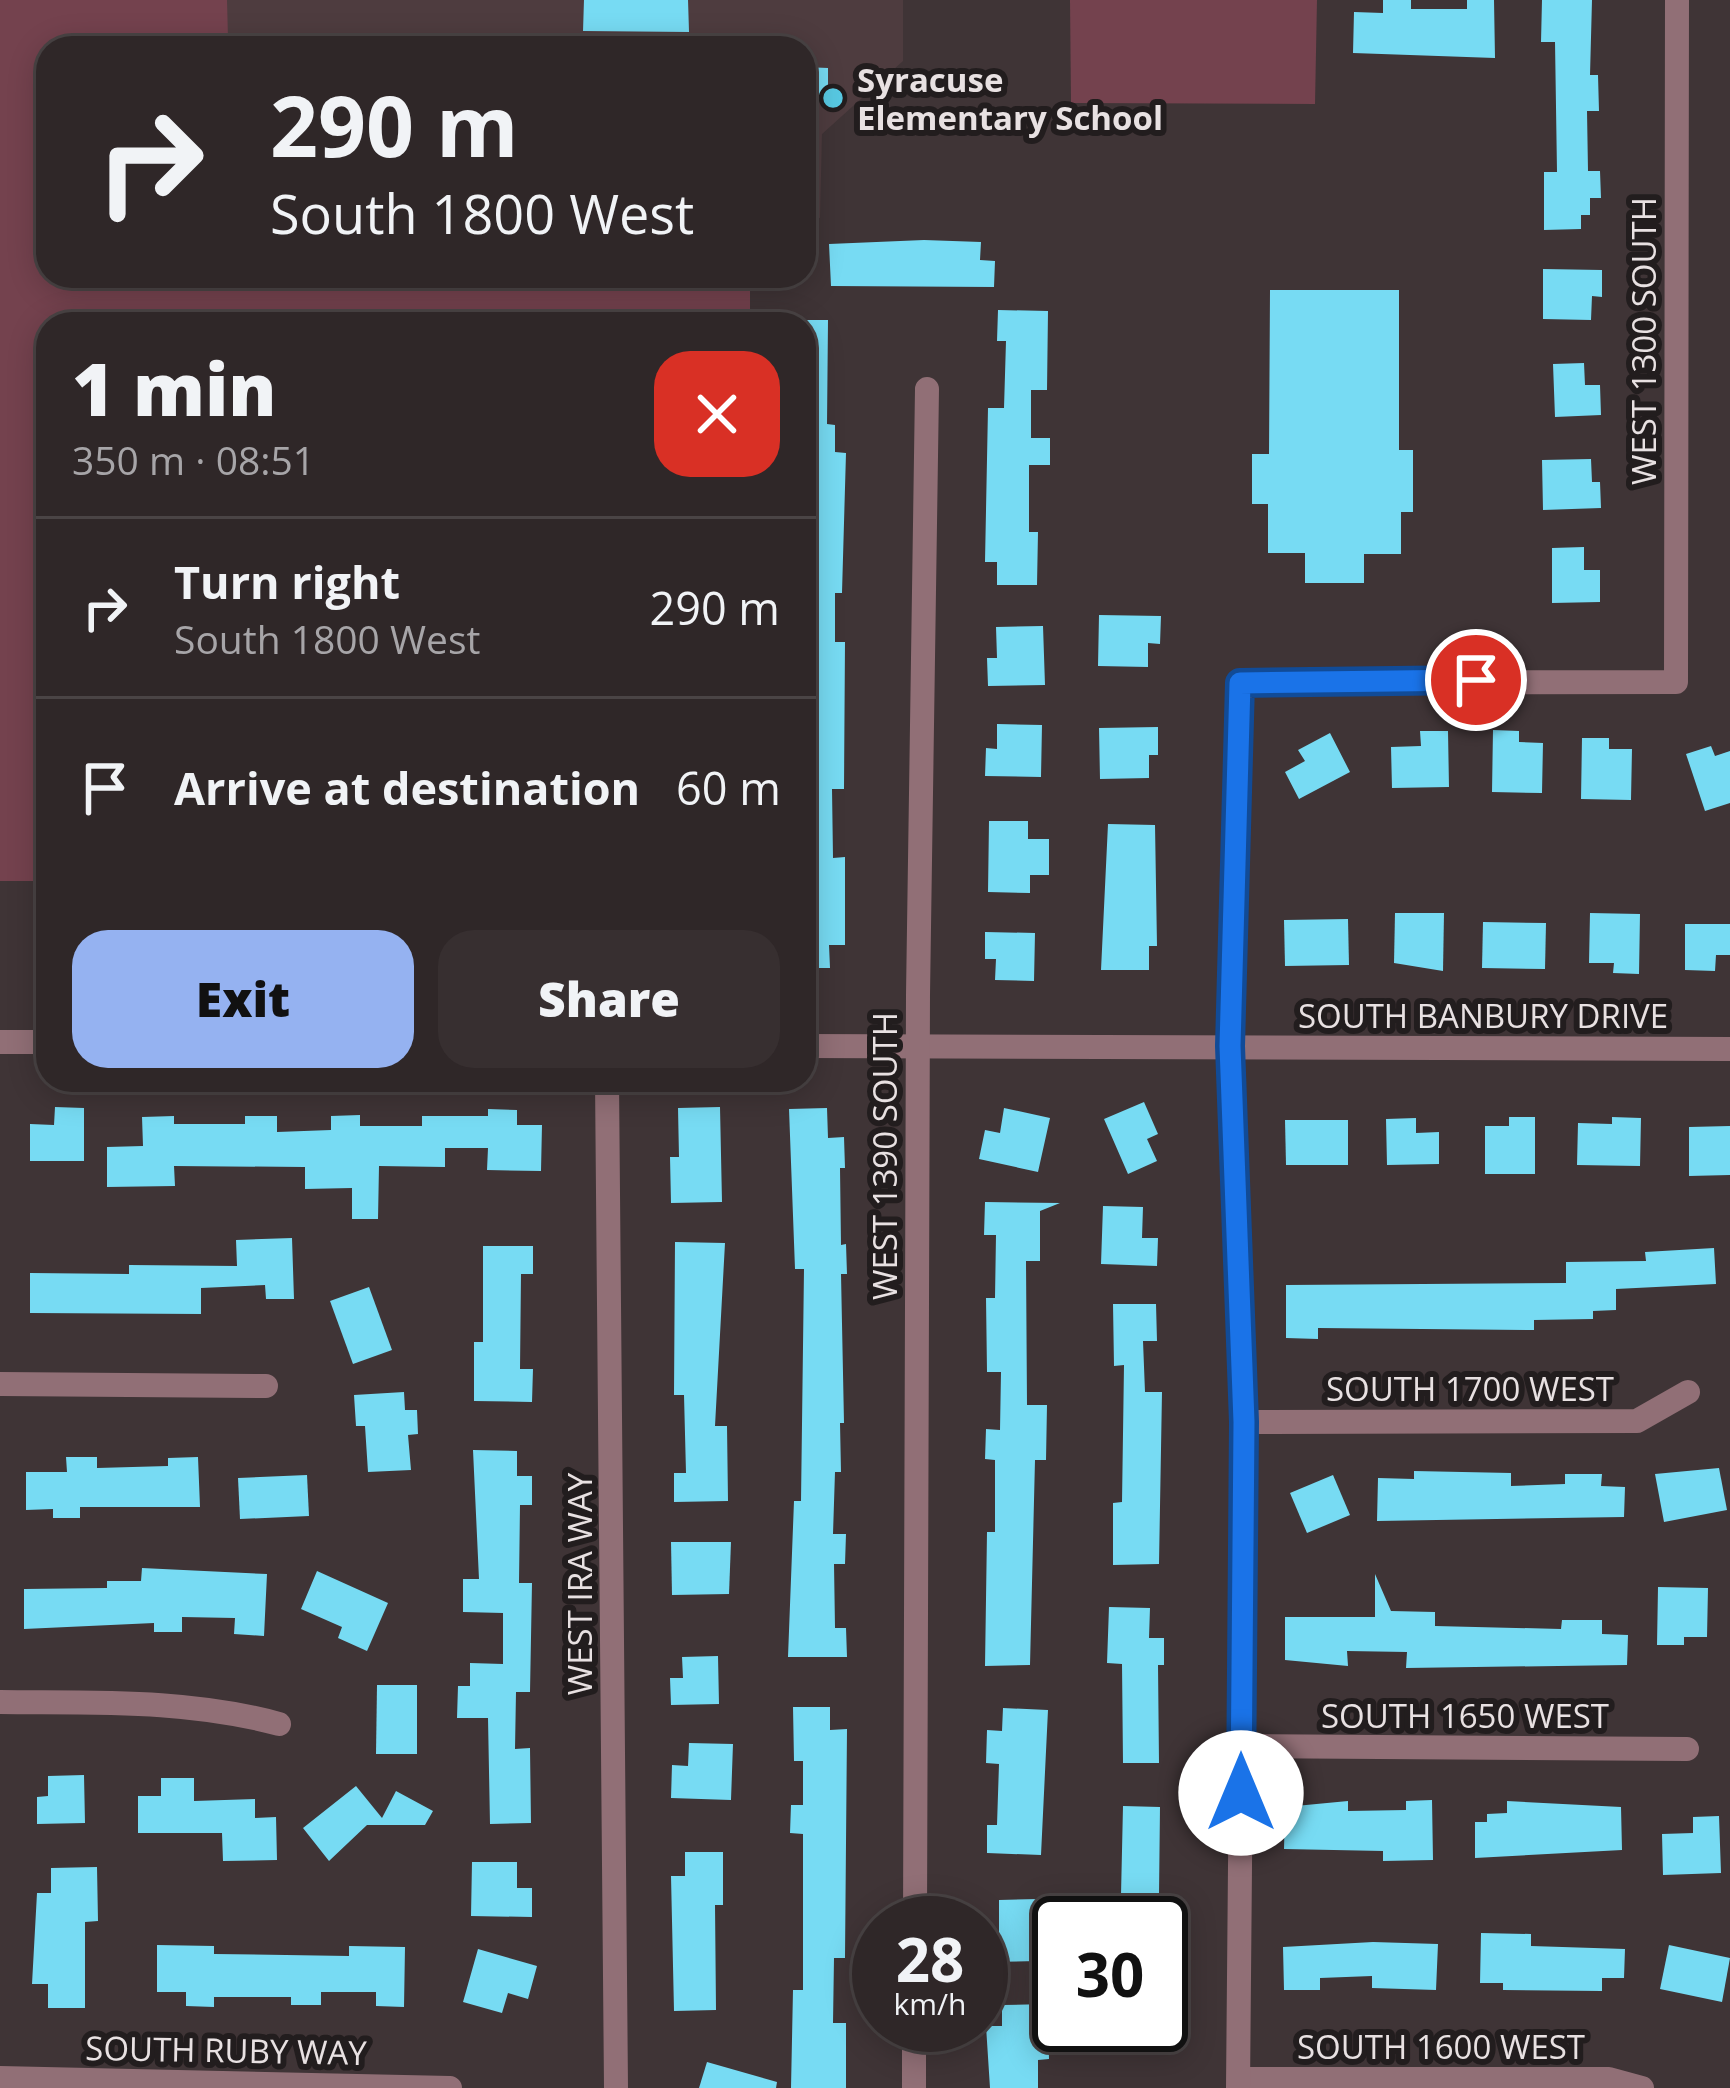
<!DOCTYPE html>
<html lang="en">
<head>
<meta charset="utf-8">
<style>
  :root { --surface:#2f2728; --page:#372f30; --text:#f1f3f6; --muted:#a7a5a8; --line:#4a4445; --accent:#95b2f1 }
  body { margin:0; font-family:"Open Sans",sans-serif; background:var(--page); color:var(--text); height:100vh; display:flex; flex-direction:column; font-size:45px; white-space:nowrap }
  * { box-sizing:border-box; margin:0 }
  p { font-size:39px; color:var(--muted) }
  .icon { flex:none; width:66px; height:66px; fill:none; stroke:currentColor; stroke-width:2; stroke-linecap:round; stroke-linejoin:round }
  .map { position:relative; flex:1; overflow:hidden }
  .drawer { position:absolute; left:36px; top:312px; width:780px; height:780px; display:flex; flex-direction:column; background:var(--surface); border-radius:36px; box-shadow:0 6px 30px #0003,0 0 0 3px var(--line) }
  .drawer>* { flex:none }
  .guide { position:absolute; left:36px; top:36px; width:780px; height:252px; border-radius:36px; box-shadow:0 6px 30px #0003,0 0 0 3px var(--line); background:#2f2728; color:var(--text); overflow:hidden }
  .speed { position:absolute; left:852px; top:1896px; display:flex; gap:24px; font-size:60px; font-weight:700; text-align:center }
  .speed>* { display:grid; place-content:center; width:156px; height:156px; border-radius:50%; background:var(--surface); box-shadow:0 6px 30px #0003,0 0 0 3px var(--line); line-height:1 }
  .speed small { font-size:30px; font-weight:400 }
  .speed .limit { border:6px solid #111; border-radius:18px; background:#fff; color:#111 }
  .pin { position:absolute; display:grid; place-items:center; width:102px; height:102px; color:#fff; margin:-51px; border:6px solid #fff; border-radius:50%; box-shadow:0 3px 12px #0007 }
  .me { position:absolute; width:132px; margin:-66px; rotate:0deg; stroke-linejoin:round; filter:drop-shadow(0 0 9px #0008) }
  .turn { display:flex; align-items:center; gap:42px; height:252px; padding:0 36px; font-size:54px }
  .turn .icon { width:156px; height:156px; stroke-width:2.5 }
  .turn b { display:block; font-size:84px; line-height:102px }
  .round { display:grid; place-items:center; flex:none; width:126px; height:126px; border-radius:36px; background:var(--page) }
  .overview { display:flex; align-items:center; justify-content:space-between; height:204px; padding:0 36px }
  h1 { font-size:72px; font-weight:800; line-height:90px }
  .button { display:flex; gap:24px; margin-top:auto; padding:24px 36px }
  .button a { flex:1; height:138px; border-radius:36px; background:var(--accent); color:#111; font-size:48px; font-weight:800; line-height:138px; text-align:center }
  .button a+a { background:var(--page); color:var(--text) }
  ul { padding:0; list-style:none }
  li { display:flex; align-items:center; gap:36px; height:180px; padding:0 36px; border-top:3px solid var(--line) }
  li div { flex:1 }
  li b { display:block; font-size:45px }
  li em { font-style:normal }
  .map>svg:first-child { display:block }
</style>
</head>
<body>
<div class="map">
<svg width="1730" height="2088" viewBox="0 0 1730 2088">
  <rect width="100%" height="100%" fill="#3f3436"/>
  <!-- built -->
  <path fill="#4e3c3f" d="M227,0H903V61L822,134L820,218L804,217V48H227Z"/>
  <!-- green -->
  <g fill="#74424e">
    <path d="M0,0H227L228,39L394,42V48H48V276H750V324H48V881H0Z"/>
    <path d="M1070,0H1317L1315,104L1071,103Z"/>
  </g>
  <!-- building -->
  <g fill="#77dbf3">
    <path d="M584,0H688L689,32L583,31Z"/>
    <path d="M1383,0H1411V9H1467V0H1494L1495,58L1353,53L1354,12L1383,13Z"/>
    <path d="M1542,0H1592L1590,75H1598L1599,111H1587L1588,171H1600L1601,198H1590V215H1581V229L1544,230V172H1557L1555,42H1541Z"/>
    <path d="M804,67L828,68V101L804,100Z"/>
    <path d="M924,240L981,242L980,260L995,261L994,287L831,286L829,244Z"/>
    <path d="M1543,269L1602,270V297L1592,296L1591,320L1543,319Z"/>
    <path d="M1270,290H1399V450H1413V512H1401V554H1364V583H1305V553H1268V504H1252V454H1269Z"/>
    <path d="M998,310L1048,311L1047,390H1031V438H1050V465H1029V532H1038L1037,585H997V562H985L988,408H1004L1006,341H997Z"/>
    <path d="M804,320H828L827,424L835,425V452L846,453L842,593H835V642H845L844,789H832L833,858L845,857V945H829L830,968H804V715H816V670H804Z"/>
    <path d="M1584,363L1585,385H1600L1601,415L1555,417L1553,364Z"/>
    <path d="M1591,459L1592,482H1600L1601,508L1543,510L1542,460Z"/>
    <path d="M1584,547V570H1600V602L1552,603V548Z"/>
    <path d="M1099,615L1161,616L1160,644L1148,643V667L1098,666Z"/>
    <path d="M1043,626L1045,685L988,686L987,658H997L996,627Z"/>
    <path d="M997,724L1042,725L1041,777L985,776L986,748L997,749Z"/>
    <path d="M1158,727V755H1149V778L1100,779L1099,728Z"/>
    <path d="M1493,730L1519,731V742L1543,743L1542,793L1492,792Z"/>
    <path d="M1420,731H1448L1449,787L1392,788L1391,747L1421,746Z"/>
    <path d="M1330,733L1350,772L1299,799L1285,772L1305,761L1298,750Z"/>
    <path d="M1582,738H1609V749H1632L1631,800L1581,799Z"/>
    <path d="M1711,746L1715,756L1730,751V803L1705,811L1686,754Z"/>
    <path d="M989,821H1028V839H1049V875H1030V893L988,892Z"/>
    <path d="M1108,824L1155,825L1157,946H1149V970H1101Z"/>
    <path d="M1395,913H1444L1443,971L1394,963Z"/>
    <path d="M1590,913L1640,914L1639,974L1613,973L1614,963H1589Z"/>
    <path d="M1348,919L1349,965L1285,966L1284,920Z"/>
    <path d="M1483,922L1546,923L1545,969L1482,968Z"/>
    <path d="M1685,924H1730V955H1716L1715,971L1685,970Z"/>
    <path d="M985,932L1035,933L1034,981L995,980L996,959H985Z"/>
    <path d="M1144,1102L1158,1134L1147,1139L1157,1161L1128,1174L1104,1119Z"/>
    <path d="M55,1107L84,1108V1161H30V1124L54,1125Z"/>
    <path d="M720,1107L722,1202L671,1203L670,1157H679L678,1108Z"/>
    <path d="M827,1108L828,1138L844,1137L845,1168H840L841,1245L846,1244L847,1274H841L844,1423H840L841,1472H835L833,1534H846L845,1564H834L835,1628H846L847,1657H788L794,1501H801L804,1269H795L789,1109Z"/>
    <path d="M1004,1108L1050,1118L1038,1172L979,1159L985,1130L1000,1133Z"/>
    <path d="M488,1109L517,1110V1125H542L541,1171L487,1170L488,1148H445V1167L379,1166L378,1219H352V1188L305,1189V1167L174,1166L175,1186L107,1187V1147L143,1146L142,1117L174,1116V1124H245V1116H277V1132L331,1130V1116L360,1115V1126H422V1116H488Z"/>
    <path d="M1509,1117H1535V1174H1485V1126H1509Z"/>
    <path d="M1612,1117L1641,1118L1640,1166L1577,1165L1578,1123L1612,1124Z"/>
    <path d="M1416,1118V1133L1439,1132V1164L1387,1165L1386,1119Z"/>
    <path d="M1285,1120H1348V1165H1286Z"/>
    <path d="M1730,1126V1175L1689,1176V1127Z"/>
    <path d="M985,1202L1060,1203L1040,1211V1261H1026L1027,1405H1047L1046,1460H1035L1030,1665L985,1666L987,1532H995V1460L985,1459L986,1429L1000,1430L1001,1372H987L986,1298H995L996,1235H984Z"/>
    <path d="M1103,1206L1143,1207L1142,1238H1158L1157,1266L1101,1264Z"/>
    <path d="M292,1238L294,1299H266L265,1285L201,1288V1314L30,1313V1273L129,1274V1265L237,1266L236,1240Z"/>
    <path d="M675,1242L725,1243L715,1426H727L728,1501L674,1502V1473H686L684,1395H674Z"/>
    <path d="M483,1246H533V1274H521L520,1369H533L532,1402L474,1401V1342H483Z"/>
    <path d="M1714,1248L1716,1284L1616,1289V1310L1593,1311V1319L1534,1320V1330L1318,1328V1339L1286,1338V1285L1566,1283V1262L1646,1261L1645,1252Z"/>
    <path d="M369,1287L392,1350L353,1364L330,1301Z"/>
    <path d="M1113,1304H1156L1157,1341H1143L1145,1392H1162L1159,1564L1113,1565V1503L1122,1502L1124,1365L1114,1366Z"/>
    <path d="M404,1392L405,1410H417L418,1434L408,1435L411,1470L368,1472L365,1426H356L354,1395Z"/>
    <path d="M473,1450L517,1451V1476H532V1505H520L519,1583H532L530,1692H516L515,1749L530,1748L531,1823L490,1824L488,1718H457L458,1686H470V1663L503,1664V1613L463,1612V1579H479Z"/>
    <path d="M66,1457H97V1468L168,1466V1458L198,1457L200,1507H80V1518H53V1509L26,1510V1472H67Z"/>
    <path d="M1719,1468L1727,1510L1664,1522L1655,1474Z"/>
    <path d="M1414,1471L1511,1473V1486L1565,1484V1474H1602L1601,1486L1625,1487L1624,1517L1377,1521L1378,1478L1414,1479Z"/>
    <path d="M307,1475L309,1516L240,1519L238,1478Z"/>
    <path d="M1333,1475L1350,1515L1307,1533L1290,1493Z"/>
    <path d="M671,1542H731L729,1594L672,1595Z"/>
    <path d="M142,1568L267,1574L264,1636L234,1634L235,1618L182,1617V1632H154V1623L24,1629V1589L107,1588V1581H141Z"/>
    <path d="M317,1571L388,1603L367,1651L338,1638L342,1627L301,1609Z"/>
    <path d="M1375,1574L1391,1611L1435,1612V1626L1561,1629L1562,1620H1602V1634L1628,1635L1627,1665L1406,1668L1407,1652L1347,1651L1348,1666L1285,1660V1617H1375Z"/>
    <path d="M1658,1587L1708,1588L1707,1637H1684V1645H1657Z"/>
    <path d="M1109,1607L1150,1608L1149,1638H1164V1665H1158L1159,1763H1123L1122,1664L1107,1663Z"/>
    <path d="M718,1656L719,1704L671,1705L670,1678H683L682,1657Z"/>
    <path d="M377,1685H417V1754H376Z"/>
    <path d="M793,1707H830V1730L847,1729L845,1958H834L833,2023H846V2088H791L793,1990H803V1834L790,1833L791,1805H803V1761H794Z"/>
    <path d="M1003,1708L1048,1710L1041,1855L987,1853V1825H997L999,1764L986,1763L987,1730L1002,1731Z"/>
    <path d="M689,1743L733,1744L731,1800L671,1798L672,1765L688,1766Z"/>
    <path d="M84,1775L85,1823L37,1824V1797L48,1796V1776Z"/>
    <path d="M161,1778H194V1801L255,1799V1818L276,1817L277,1860L223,1861L222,1833H138V1796H161Z"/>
    <path d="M356,1786L382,1818L396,1791L433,1811L425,1825H367L329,1861L303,1828Z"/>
    <path d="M1432,1800L1433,1860L1383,1861V1851L1284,1849L1285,1807L1348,1801V1811L1406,1810V1801Z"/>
    <path d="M1507,1801L1621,1807L1622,1850L1475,1858V1822H1487V1814L1507,1813Z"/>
    <path d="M1123,1806L1160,1807L1159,1895H1163L1164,1923H1104V1896L1121,1895Z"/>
    <path d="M1719,1816L1721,1873L1663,1875L1662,1834L1693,1833V1817Z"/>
    <path d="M685,1852H723V1905H715L716,2010L674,2011L671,1876H685Z"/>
    <path d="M472,1862H517V1888H532V1917L471,1916Z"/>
    <path d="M97,1867L98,1921L85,1922V2008H48V1984H32L37,1893H51V1868Z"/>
    <path d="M1038,1899V1961L987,1962V1932H999V1900Z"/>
    <path d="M1481,1933L1531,1934V1946L1625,1949L1624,1978H1602V1991L1503,1990V1983H1480Z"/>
    <path d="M1373,1942L1438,1944L1436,1990L1372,1988V1976L1320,1978V1990H1284L1283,1947Z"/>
    <path d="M157,1945L214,1946V1954L349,1956V1946L405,1947L404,2007L376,2006V1992H321V2005H291V1997H214V2007L186,2006V1992H157Z"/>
    <path d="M1669,1945L1730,1958L1722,2002L1660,1989Z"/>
    <path d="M478,1949L537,1966L528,1999L508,1993L502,2013L463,2002Z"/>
    <path d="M1048,2004L1049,2059L1038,2060V2088H990L986,2026H1002V2005Z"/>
    <rect x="1109" y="2025" width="38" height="28"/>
    <path d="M707,2062L777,2082L776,2088H699Z"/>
  </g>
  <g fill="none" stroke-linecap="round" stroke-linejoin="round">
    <!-- street -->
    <g stroke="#916f76" stroke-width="24">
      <path d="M0,1042H48"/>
      <path d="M804,1046L1730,1049"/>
      <path d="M607,1080L616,2088"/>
      <path d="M0,1384L266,1386"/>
      <path d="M1244,1422L1637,1421L1688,1392"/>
      <path d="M0,1702C94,1703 188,1699 279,1724"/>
      <path d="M1241,1746L1687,1749"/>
      <path d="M915,1923L918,995L927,389"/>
      <path d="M0,2078L450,2088"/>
      <path d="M1239,2079H1609L1642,2088"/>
      <path d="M914,2088V2025"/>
      <path d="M1238,2088L1244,1422L1230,1046L1240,683L1676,682L1677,0"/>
    </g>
  </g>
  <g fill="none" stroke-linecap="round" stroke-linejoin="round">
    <!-- route casing -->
    <g stroke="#114b97" stroke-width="30">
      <path id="route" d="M1241,1793L1244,1422L1230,1046L1240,683L1476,680"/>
    </g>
    <!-- route -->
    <use href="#route" stroke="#1a73e8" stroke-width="21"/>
  </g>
  <!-- markers -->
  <circle fill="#58c9e3" stroke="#221d1e" stroke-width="4.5" cx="833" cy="98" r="12"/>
  <g text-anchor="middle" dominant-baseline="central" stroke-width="12" stroke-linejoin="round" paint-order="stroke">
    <!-- poi labels -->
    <g font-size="33" font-weight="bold" fill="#e8e1e2" stroke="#221d1e" text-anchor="start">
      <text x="857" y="79">Syracuse<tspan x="857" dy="38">Elementary School</tspan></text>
    </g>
    <!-- street labels -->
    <g font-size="33" fill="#e8e1e2" stroke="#221d1e">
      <text transform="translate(1643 341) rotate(-90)">WEST 1300 SOUTH</text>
      <text x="1483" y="1015">SOUTH BANBURY DRIVE</text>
      <text transform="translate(884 1156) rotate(-90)">WEST 1390 SOUTH</text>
      <text x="1470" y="1388">SOUTH 1700 WEST</text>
      <text transform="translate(579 1584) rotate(-90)">WEST IRA WAY</text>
      <text x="1465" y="1715">SOUTH 1650 WEST</text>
      <text x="1441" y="2046">SOUTH 1600 WEST</text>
      <text transform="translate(226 2050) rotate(1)">SOUTH RUBY WAY</text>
    </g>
  </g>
</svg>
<div class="speed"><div>28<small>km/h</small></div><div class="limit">30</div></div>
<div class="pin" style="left:1476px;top:680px;background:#d93025"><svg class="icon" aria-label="arrive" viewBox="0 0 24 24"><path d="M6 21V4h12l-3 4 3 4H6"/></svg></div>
<svg class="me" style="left:1241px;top:1793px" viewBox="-20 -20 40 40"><circle r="19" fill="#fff"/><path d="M0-13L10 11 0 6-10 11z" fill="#1a73e8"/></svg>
<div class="guide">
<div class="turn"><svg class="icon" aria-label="right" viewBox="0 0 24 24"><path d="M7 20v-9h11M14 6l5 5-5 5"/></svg><div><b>290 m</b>South 1800 West</div></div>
</div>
<section class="drawer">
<div class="overview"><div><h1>1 min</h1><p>350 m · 08:51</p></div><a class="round" style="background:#d93025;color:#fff"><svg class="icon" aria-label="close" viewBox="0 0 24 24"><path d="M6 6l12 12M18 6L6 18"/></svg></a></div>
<ul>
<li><svg class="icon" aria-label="right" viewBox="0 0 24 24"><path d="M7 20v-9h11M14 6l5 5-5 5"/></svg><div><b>Turn right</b><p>South 1800 West</p></div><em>290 m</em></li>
<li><svg class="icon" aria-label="arrive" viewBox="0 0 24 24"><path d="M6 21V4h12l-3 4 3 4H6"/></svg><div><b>Arrive at destination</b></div><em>60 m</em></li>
</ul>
<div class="button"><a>Exit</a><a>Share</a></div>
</section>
</div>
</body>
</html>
